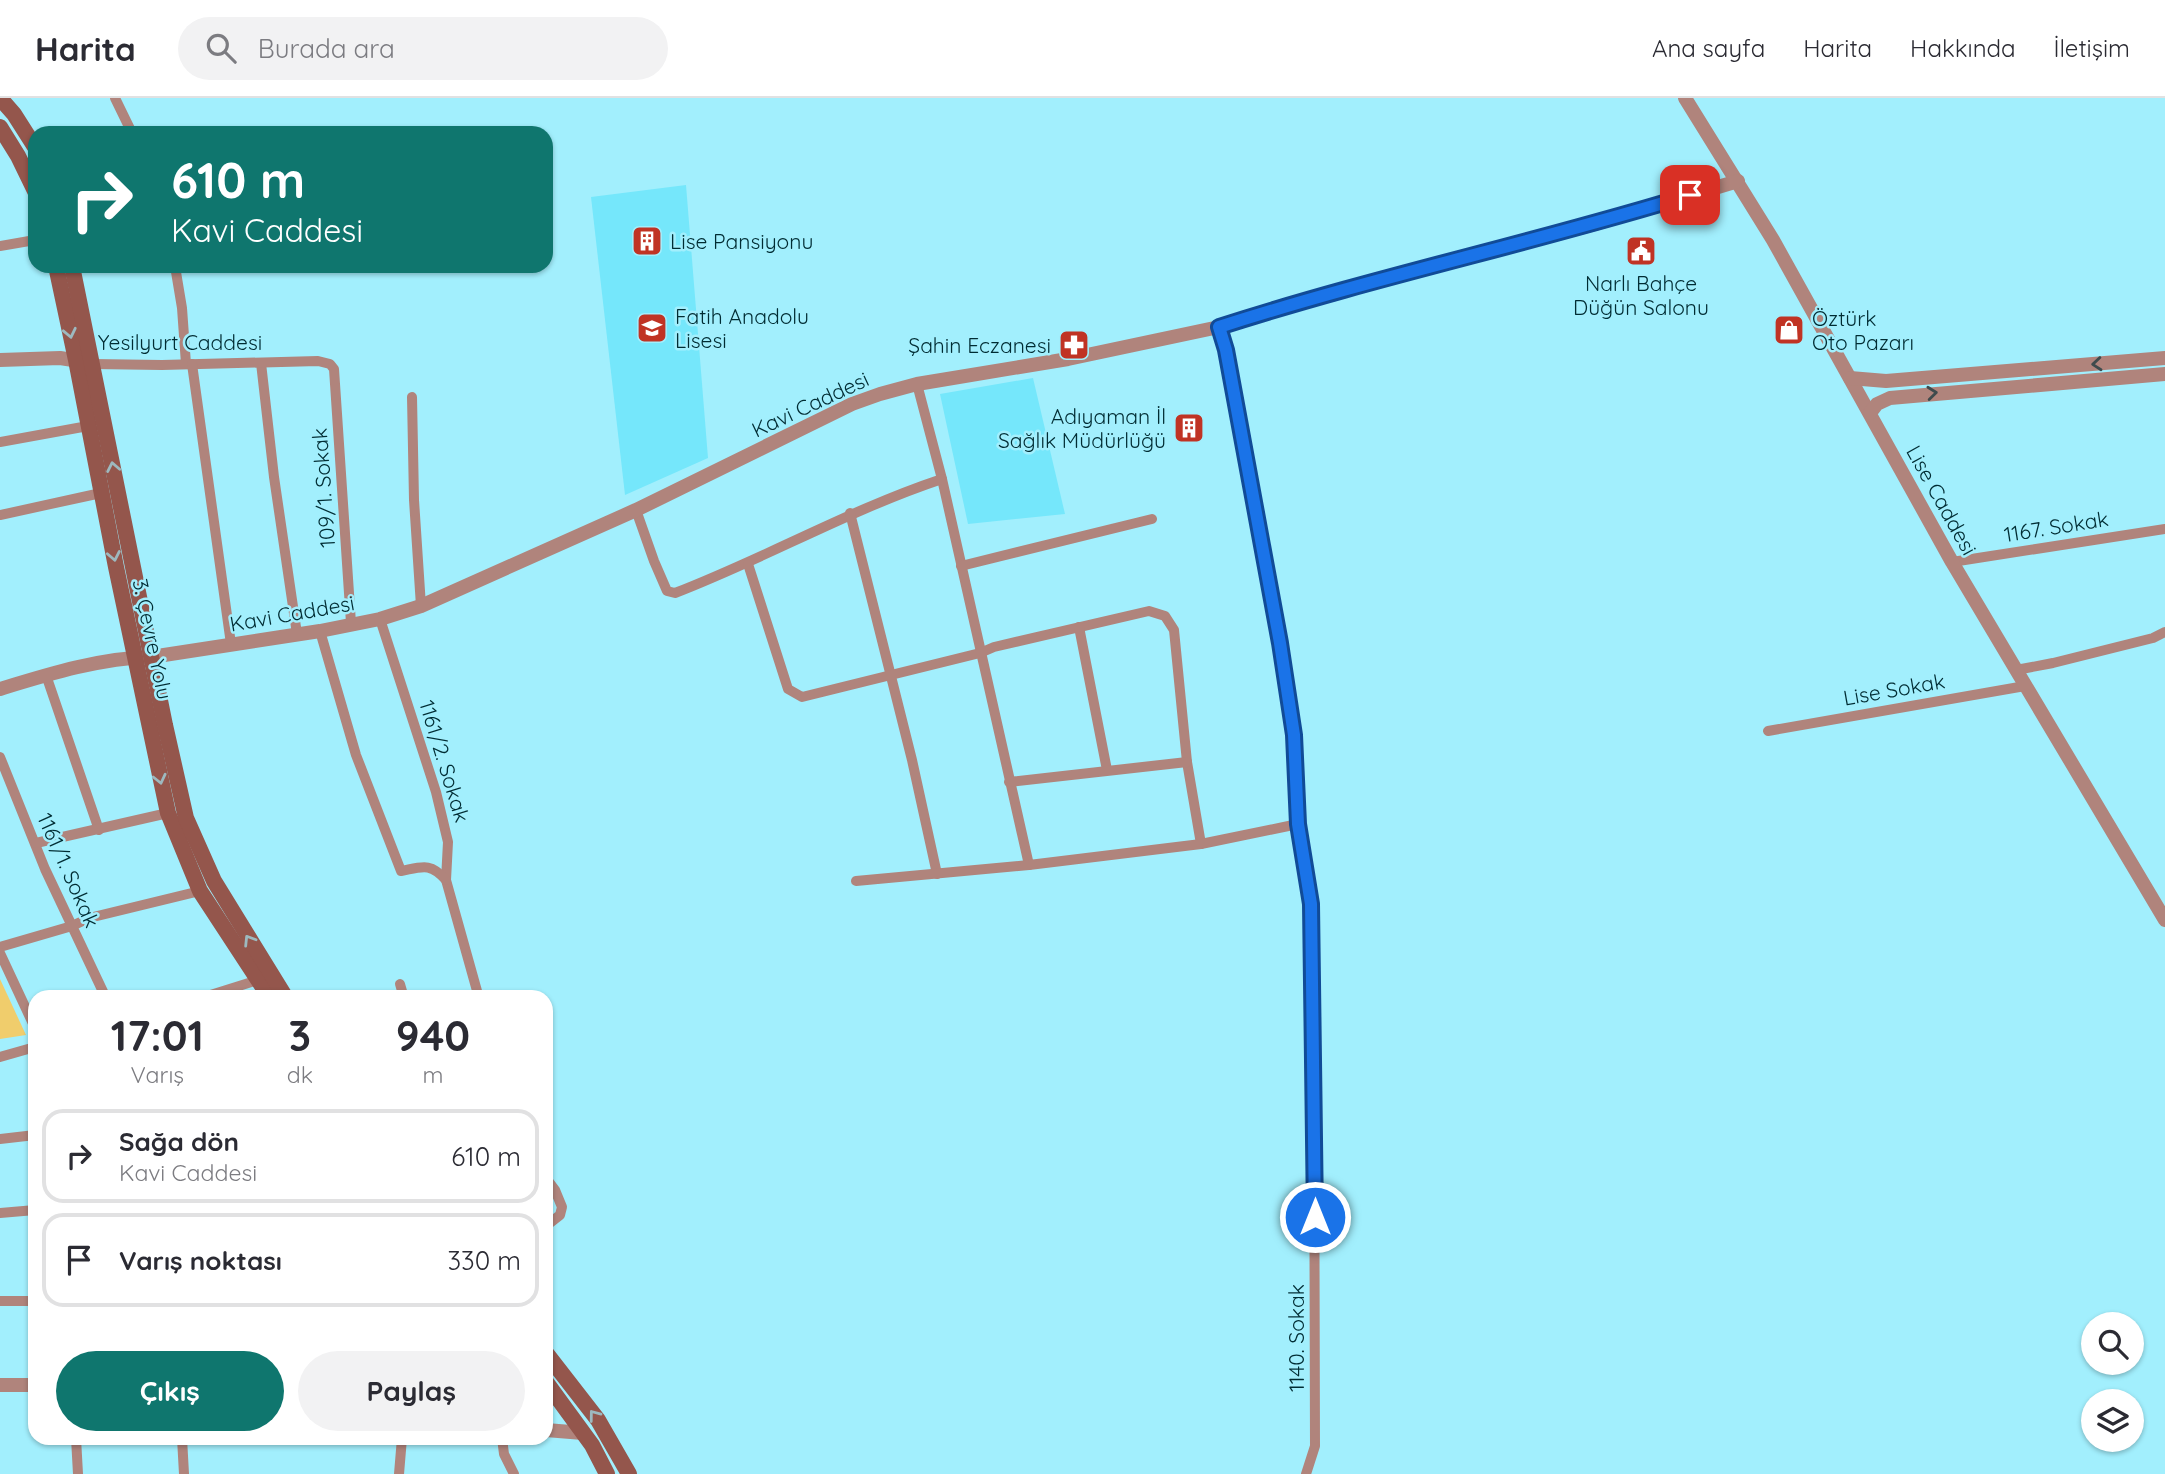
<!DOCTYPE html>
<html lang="tr">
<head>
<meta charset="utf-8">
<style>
  :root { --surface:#fff; --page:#f2f2f3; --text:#2b2b33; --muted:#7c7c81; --line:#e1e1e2; --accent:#0f766e }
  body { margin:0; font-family:Quicksand,sans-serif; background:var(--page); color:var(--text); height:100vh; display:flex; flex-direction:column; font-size:26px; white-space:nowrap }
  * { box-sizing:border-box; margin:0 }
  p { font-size:23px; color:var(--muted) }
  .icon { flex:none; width:38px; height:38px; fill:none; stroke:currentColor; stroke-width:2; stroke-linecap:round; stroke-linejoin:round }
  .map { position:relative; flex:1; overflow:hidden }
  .drawer { position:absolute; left:28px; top:892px; width:525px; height:455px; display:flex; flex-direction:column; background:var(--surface); border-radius:21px; box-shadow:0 2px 5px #0004 }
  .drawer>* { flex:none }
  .guide { position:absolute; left:28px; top:28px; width:525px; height:147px; border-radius:21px; box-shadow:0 2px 5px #0004; background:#0f766e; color:#fff; overflow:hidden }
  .controls { position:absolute; left:2081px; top:1214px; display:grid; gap:14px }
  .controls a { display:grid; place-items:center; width:63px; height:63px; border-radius:50%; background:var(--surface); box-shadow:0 2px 5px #0004; font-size:35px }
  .pin { position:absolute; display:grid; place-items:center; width:60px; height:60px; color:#fff; margin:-30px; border-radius:14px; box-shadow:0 4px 10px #0006 }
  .me { position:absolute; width:77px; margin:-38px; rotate:0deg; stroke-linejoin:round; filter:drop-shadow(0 0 5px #0008) }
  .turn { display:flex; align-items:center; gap:24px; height:147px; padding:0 28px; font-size:32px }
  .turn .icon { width:91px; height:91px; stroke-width:2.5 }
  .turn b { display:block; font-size:49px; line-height:60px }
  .eta { display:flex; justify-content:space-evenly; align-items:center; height:119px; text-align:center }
  .eta b { font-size:42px; font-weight:700; line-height:49px }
  .cta { display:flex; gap:14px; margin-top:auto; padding:14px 28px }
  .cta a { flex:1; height:80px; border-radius:42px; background:var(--accent); color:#fff; font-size:28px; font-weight:700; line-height:80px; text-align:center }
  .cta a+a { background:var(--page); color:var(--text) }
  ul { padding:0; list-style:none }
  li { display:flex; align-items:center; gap:21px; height:94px; margin:0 14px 10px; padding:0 14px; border:4px solid var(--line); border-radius:21px }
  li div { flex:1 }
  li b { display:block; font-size:26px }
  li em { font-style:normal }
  header { display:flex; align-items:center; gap:42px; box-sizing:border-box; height:98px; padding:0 35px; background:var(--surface); border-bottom:2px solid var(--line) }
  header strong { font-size:33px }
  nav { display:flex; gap:38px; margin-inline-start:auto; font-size:24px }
  .search { width:490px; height:63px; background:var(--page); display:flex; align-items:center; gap:18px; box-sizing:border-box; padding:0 24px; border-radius:38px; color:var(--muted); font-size:26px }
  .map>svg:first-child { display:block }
</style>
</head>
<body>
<header>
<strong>Harita</strong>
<div class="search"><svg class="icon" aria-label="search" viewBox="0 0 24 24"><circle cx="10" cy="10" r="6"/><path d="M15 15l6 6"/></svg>Burada ara</div>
<nav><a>Ana sayfa</a><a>Harita</a><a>Hakkında</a><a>İletişim</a></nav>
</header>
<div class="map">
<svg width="2165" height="1376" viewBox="0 0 2165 1376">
  <rect width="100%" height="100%" fill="#a2effd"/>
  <!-- built -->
  <g fill="#75e7fb">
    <path d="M686,87L708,360L625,397L591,99Z"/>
    <path d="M1033,280L1065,416L968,426L940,296Z"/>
  </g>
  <!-- green -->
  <path fill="#f0cd6c" d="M0,881L26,937L0,941Z"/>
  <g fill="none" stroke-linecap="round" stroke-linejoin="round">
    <!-- minor -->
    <g stroke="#b0847c" stroke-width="10">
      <path d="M115,0L132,35"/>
      <path d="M0,148L35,142"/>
      <path d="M175,168L182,210L186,266"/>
      <path d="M1219,229L1226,252L1280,545L1294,637L1298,726L1311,806L1314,954L1315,1348L1306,1376"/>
      <path d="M261,265L274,379L297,536"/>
      <path d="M93,266L162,267L318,263L330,266L334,271L351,525"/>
      <path d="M192,266L231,546"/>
      <path d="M917,286L942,381L1029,767"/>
      <path d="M412,299L414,402L421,508"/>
      <path d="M0,344L88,328"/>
      <path d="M636,412L654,463L667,493L675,495C766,460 849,412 942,381"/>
      <path d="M850,415L912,662L937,776"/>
      <path d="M0,417L101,395"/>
      <path d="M1952,464L2165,431"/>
      <path d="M748,466L788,591L802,599L980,555L994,549L1149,513L1165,518L1174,532L1187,664L1201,746"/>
      <path d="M961,468L1152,421"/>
      <path d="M380,521L436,694L448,744L446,782L479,900"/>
      <path d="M1079,529L1107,672"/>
      <path d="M320,533L356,657L401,773C422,769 430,764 446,782"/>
      <path d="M2016,572L2053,565L2153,540L2165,534"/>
      <path d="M46,577L99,732"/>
      <path d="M1768,633L2025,588"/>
      <path d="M0,659L45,771L106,900"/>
      <path d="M1009,684L1187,664"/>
      <path d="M36,745L168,715"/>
      <path d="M856,783L1029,767L1201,746L1298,726"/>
      <path d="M0,849L72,828L89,820L200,793"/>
      <path d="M0,855L35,930"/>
      <path d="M400,886L404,900"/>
      <path d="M201,900L258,882"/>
      <path d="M0,959L35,949"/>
      <path d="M0,1041L35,1037"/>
      <path d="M546,1080L555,1092L562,1109L560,1117L546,1128"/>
      <path d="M0,1115L35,1112"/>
      <path d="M0,1203H35"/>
      <path d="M76,1340L78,1376"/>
      <path d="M182,1340L184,1376"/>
      <path d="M502,1340L504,1356L514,1376"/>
      <path d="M399,1376L402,1340"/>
    </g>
    <!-- tertiary -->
    <g stroke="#b0847c" stroke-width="14">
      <path d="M1685,0L1773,142L1952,464L2165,822"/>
      <path d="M0,262L60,260L86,264"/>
      <path d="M1850,280L1886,283L2165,260"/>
      <path d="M1870,315L1877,306L1890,300L2165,276"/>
      <path d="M0,591C49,576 100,560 151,559L320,533L380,521L421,508L636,412L852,306L880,296L917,286L1068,261L1219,229L1331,196L1595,126L1738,83"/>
      <path d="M0,1287H35"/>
      <path d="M546,1332L583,1335"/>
    </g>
    <!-- secondary -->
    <g stroke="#94564c" stroke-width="16">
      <path d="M0,0L14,16L35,49"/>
      <path d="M0,29L18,58L35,93"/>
      <path d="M56,168L76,262L116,469L168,715L200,793L270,900"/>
      <path d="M72,168L165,627L186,720L214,783L286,900"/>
      <path d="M546,1255L598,1322L629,1376"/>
      <path d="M546,1284L592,1347L607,1376"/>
    </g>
  </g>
  <!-- one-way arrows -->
  <defs><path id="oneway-chevron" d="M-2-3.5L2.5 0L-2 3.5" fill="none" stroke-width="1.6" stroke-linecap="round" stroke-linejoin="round" transform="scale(1.75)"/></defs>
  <g stroke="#9db9bf">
    <use href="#oneway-chevron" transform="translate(70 235) rotate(78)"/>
    <use href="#oneway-chevron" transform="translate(113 369) rotate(-101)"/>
    <use href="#oneway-chevron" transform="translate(114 458) rotate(79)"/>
    <use href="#oneway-chevron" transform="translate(160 681) rotate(77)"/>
    <use href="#oneway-chevron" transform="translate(249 842) rotate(-122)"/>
    <use href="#oneway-chevron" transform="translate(594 1317) rotate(-127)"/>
  </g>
  <g stroke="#3e4b4d">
    <use href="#oneway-chevron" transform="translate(2097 266) rotate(175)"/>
    <use href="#oneway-chevron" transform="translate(1932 295) rotate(-6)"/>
  </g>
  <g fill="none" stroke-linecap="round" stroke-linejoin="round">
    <!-- route casing -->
    <g stroke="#114b97" stroke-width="18">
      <path id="route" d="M1315,1119L1311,806L1298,726L1294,637L1280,545L1226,252L1219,229C1374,179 1534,145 1690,97"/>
    </g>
    <!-- route -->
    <use href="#route" stroke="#1a73e8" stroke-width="12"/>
  </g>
  <!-- icons -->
  <defs>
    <g id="building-square" transform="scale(1.575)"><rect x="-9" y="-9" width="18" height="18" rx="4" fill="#c03324" stroke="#a2effd"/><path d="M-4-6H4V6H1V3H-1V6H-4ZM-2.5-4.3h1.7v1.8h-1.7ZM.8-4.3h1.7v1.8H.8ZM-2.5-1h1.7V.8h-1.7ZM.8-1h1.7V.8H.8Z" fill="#fff"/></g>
    <g id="civic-square" transform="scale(1.575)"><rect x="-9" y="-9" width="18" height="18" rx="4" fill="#c03324" stroke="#a2effd"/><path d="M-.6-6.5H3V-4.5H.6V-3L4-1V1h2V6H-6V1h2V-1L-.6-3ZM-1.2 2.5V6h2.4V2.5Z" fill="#fff"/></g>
    <g id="school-square" transform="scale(1.575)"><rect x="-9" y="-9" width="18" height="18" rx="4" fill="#c03324" stroke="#a2effd"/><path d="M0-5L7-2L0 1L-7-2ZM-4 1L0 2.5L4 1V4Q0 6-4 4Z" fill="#fff"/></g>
    <g id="shop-square" transform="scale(1.575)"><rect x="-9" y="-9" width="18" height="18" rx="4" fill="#c03324" stroke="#a2effd"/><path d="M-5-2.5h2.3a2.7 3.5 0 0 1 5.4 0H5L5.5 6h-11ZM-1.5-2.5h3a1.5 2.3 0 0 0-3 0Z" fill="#fff"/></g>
    <g id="pharmacy-square" transform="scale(1.575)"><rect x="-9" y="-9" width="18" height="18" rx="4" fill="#c03324" stroke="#a2effd"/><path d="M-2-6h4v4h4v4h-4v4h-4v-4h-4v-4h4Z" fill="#fff"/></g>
  </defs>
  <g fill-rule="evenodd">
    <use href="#building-square" x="647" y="143"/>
    <use href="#civic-square" x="1641" y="153"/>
    <use href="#school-square" x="652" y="230"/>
    <use href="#shop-square" x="1789" y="232"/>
    <use href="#pharmacy-square" x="1074" y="247"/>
    <use href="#building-square" x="1189" y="330"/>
  </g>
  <g text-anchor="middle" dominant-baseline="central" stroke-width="5" stroke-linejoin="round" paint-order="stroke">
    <!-- poi labels -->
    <g font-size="21" fill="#002c33" stroke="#a2effd" text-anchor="start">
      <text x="670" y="143">Lise Pansiyonu</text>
      <text x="1641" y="185" text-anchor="middle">Narlı Bahçe<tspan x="1641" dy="24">Düğün Salonu</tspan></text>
      <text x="675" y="218">Fatih Anadolu<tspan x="675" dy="24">Lisesi</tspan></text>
      <text x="1812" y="220">Öztürk<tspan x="1812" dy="24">Oto Pazarı</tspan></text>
      <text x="1051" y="247" text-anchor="end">Şahin Eczanesi</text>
      <text x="1166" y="318" text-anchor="end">Adıyaman İl<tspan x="1166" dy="24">Sağlık Müdürlüğü</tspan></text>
    </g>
    <!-- street labels -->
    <g font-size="21" fill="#002c33" stroke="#a2effd">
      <text x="180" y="244">Yesilyurt Caddesi</text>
      <text transform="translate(810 306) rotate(-25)">Kavi Caddesi</text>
      <text transform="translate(323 390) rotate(-94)">109/1. Sokak</text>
      <text transform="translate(1942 402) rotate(61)">Lise Caddesi</text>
      <text transform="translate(2056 428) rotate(-9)">1167. Sokak</text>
      <text transform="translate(292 515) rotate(-10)">Kavi Caddesi</text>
      <text transform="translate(153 541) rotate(78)">3. Çevre Yolu</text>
      <text transform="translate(1894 591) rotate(-10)">Lise Sokak</text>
      <text transform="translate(445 663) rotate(73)">1161/2. Sokak</text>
      <text transform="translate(69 772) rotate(66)">1161/1. Sokak</text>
      <text transform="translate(1296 1240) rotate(-90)">1140. Sokak</text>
    </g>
  </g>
</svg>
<div class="controls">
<a><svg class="icon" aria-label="search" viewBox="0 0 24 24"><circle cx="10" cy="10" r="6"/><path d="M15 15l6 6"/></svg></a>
<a><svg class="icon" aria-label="layers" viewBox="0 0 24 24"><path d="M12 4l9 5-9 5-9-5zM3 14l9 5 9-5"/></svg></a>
</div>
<div class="pin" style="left:1690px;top:97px;background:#d93025"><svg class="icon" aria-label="arrive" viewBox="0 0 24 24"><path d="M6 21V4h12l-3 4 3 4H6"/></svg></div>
<svg class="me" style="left:1315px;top:1119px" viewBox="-20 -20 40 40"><circle r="17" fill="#1a73e8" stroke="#fff" stroke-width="3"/><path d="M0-11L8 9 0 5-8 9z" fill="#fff"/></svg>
<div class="guide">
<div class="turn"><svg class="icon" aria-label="right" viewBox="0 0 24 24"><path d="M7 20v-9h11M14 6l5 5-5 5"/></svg><div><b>610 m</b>Kavi Caddesi</div></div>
</div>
<section class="drawer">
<div class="eta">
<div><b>17:01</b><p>Varış</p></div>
<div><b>3</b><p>dk</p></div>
<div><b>940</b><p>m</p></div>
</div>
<ul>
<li><svg class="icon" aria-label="right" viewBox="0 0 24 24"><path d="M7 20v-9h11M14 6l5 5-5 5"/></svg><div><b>Sağa dön</b><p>Kavi Caddesi</p></div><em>610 m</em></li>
<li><svg class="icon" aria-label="arrive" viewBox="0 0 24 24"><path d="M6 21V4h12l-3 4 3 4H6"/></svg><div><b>Varış noktası</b></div><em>330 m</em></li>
</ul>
<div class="cta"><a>Çıkış</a><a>Paylaş</a></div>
</section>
</div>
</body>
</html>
